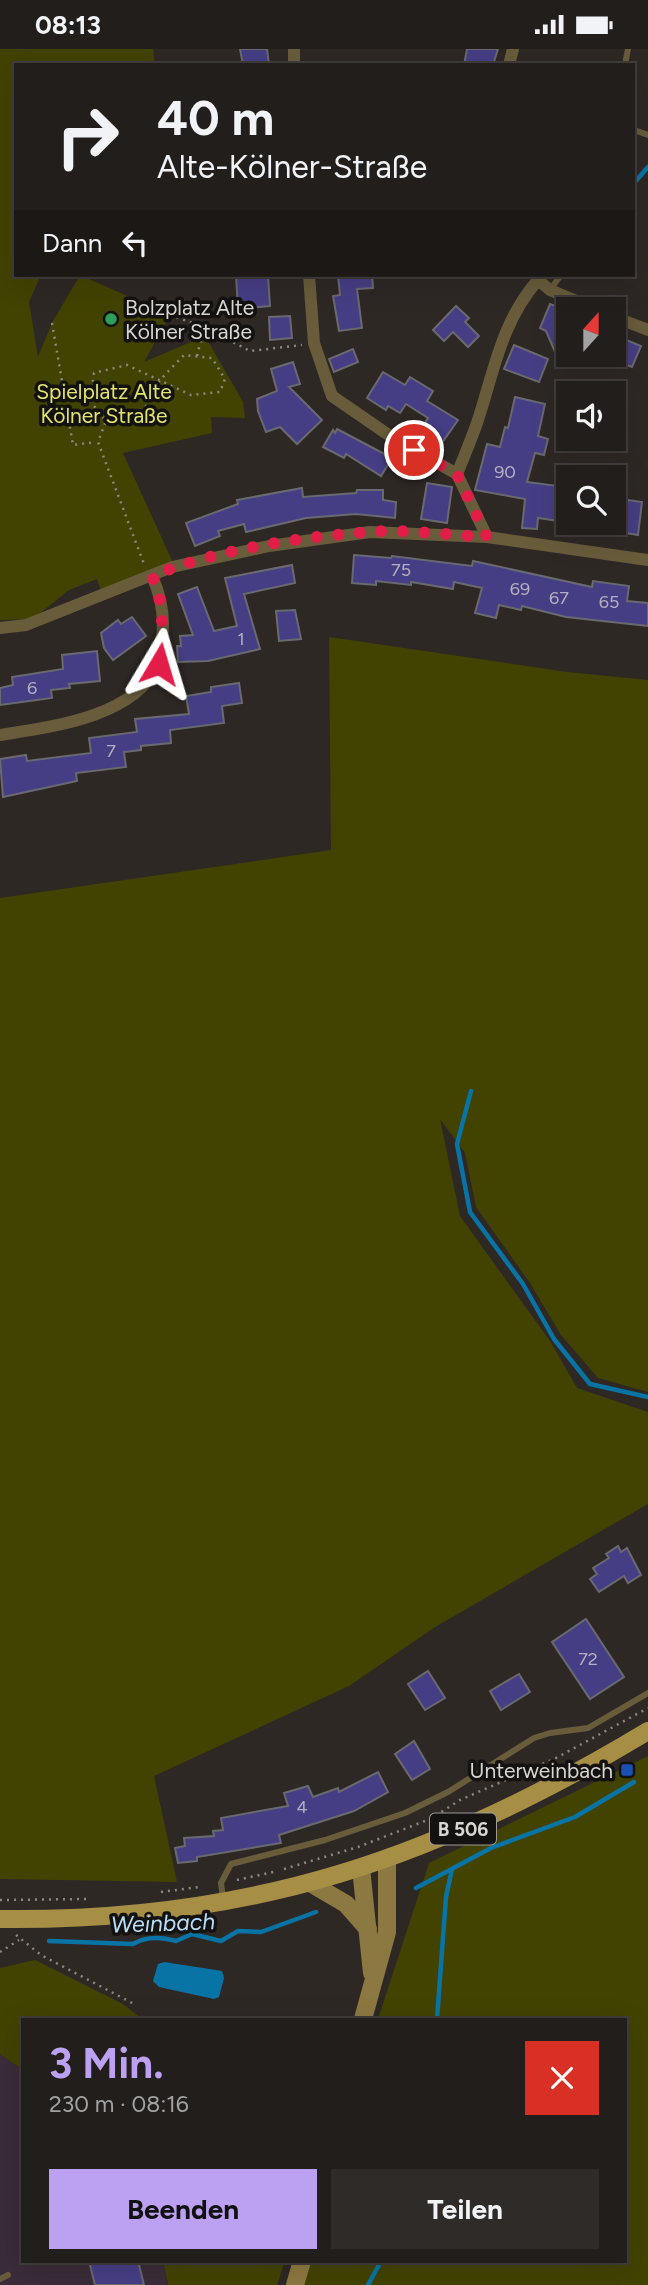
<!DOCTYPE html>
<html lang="de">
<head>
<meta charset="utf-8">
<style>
  :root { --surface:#221e1c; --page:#2e2b29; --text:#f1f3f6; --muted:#a2a2a3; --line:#3f3c3b; --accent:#bca0f2 }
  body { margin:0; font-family:Figtree,sans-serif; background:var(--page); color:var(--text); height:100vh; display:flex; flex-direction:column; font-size:26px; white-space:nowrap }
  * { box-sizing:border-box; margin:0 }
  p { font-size:23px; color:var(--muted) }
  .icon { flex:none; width:38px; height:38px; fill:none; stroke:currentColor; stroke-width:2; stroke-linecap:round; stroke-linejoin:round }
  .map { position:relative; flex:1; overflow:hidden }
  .details { position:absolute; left:21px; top:1969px; width:606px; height:245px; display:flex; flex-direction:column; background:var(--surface); border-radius:0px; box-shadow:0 7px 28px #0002,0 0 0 2px var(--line) }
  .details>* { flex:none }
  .hud { position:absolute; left:14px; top:14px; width:621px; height:214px; border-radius:0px; box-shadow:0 7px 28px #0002,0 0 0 2px var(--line); background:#221e1c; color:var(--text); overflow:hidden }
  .needle { width:46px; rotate:21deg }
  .fabs { position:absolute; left:556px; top:248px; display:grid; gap:14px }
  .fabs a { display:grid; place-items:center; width:70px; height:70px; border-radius:0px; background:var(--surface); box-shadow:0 7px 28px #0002,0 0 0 2px var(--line); font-size:35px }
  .pin { position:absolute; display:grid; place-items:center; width:60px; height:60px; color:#fff; margin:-30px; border:4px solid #fff; border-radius:50%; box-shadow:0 2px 7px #0007 }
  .me { position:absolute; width:77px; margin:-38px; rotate:7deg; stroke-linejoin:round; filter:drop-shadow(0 0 5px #0008) }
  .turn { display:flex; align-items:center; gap:24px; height:147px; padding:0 28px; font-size:32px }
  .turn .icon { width:91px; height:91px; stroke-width:2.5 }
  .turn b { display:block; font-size:49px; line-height:60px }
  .then { display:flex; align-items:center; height:66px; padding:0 28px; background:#0003; gap:14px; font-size:26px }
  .round { display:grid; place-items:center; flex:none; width:74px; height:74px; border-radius:0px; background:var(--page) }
  .overview { display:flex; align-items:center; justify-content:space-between; height:119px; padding:0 28px }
  h1 { font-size:42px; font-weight:700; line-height:52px; color:var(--accent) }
  .action { display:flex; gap:14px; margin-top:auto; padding:14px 28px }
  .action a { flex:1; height:80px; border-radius:0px; background:var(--accent); color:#111; font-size:28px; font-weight:700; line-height:80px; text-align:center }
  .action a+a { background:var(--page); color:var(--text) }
  .status { display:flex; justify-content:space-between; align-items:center; height:49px; padding:0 35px; background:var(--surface); direction:ltr }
  .status svg { height:19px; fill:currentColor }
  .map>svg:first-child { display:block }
</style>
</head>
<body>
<div class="status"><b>08:13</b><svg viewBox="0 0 49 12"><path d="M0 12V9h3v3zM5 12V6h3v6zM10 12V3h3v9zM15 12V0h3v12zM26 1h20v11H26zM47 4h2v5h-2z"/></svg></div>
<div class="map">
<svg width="648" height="2236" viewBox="0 0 648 2236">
  <rect width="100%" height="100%" fill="#2e2825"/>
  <!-- industrial -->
  <path fill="#3a2c38" d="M0,2005L23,2021V2212H163L167,2236H0Z"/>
  <!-- green -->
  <g fill="#424300">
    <path d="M0,0H153L155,16H16V226H41L29,253L38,308L52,274L80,226L170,266L144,313L205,287L243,353L245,369L211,368L212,384L123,404L174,516L102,546L97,530L69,541L33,570L0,571Z"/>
    <path d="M329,588L567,623L648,631V1343L598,1329L561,1286L530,1234L476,1158L465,1104L440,1070L460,1167L550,1292L577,1339L648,1363V1455L435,1578L349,1637L154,1727L177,1833L0,1830V849L331,801Z"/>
    <path d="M648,1707V2236H303L310,2212H625V1970H378L429,1814Z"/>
    <path d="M35,1911L123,1955L142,1970H23V2021L0,2005V1919Z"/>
    <path d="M163,2212H285L277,2236H168Z"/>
  </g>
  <!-- water -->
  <path fill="#0874a6" d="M164,1913L222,1922L224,1929L219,1948L214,1950L159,1938L153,1932L158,1915Z"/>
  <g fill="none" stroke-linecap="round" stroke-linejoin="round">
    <!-- stream -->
    <g stroke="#0874a6" stroke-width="4.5">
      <path d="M634,134L648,118"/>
      <path d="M471,1042L457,1095L470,1163L523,1235L554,1290L590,1335L648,1348"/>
      <path d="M416,1839L491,1799L575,1768L634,1733"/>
      <path d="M49,1892L133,1895C146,1887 162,1888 176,1892L192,1885L221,1892L238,1882L261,1883L316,1863"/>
      <path d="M437,1970L446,1848L452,1820"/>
      <path d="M368,2236L381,2212"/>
    </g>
  </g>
  <!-- building -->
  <g fill="#463e84" stroke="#696970" stroke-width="2">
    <path d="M240,0H267L269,16H243Z"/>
    <path d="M467,0H498L493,16H464Z"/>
    <path d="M236,226H268L270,257L238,260Z"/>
    <path d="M338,226H372L373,239L357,240L362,279L339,282L333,247L340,246Z"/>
    <path d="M550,255L569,262L555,303L546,282L540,279Z"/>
    <path d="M456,257L469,269L465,273L479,287L468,298L453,283L444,292L433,281Z"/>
    <path d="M290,267L292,289L270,291L269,268Z"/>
    <path d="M619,288L641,297L632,318L610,310L614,306Z"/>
    <path d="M514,296L548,310L539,333L504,320Z"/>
    <path d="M353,300L358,313L334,323L329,310Z"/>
    <path d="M293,313L300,335L289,338L322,371L297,395L280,378L266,383L258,362L257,350L277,342L271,320Z"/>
    <path d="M383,323L405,336L410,328L433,342L427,352L458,371L437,401L416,388L428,369L406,355L400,364L388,357L386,361L367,349Z"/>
    <path d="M515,348L545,355L538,387L548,390L544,406L535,404L527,433L558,437L557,450L569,452L566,473L538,469L537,480L522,479L525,450L475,441L487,395L500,398L505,378L508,379Z"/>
    <path d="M337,380L392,409L381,427L346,405L344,409L323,398L333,381L335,384Z"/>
    <path d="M427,434L452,438L447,474L421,470Z"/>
    <path d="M302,439L303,448L356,444L357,441H383V451L396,453L395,469L356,465L306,469L246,483L244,475L218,482L220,487L195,497L186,474L238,455L237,451Z"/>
    <path d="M628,451L642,453L638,486L614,482L618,453L627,454Z"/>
    <path d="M354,506L391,509L392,507L472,517L473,512L592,538L593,532L629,537L627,552L648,554V577L566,568L522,557L521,561L499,556L496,569L475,564L482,539L454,533L453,540L411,533V536L376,532V536L352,534Z"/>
    <path d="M292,516L295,534L244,545L260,600L208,612L178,613L177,597H181L180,587L193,586L178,545L197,538L214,582L237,577L225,529Z"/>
    <path d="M295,561L301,590L279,592L276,562Z"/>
    <path d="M132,568L146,587L113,611L104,599L101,584L118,571L121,575Z"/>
    <path d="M97,602L100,632L69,635L70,639L51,641L52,649L0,656V639L13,636L12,628L63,620L62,606Z"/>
    <path d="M239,634L242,654L222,657L224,674L170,681L171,694L141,697V701L124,703L126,718L76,724L77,732L3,748L0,710L26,706L27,712L91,704L89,689L137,683L135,670L189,665L186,647L211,643V638Z"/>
    <path d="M618,1497L621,1503L627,1499L641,1526L628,1534L624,1527L599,1543L590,1530L597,1525L593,1519L609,1509L606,1505Z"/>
    <path d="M586,1570L624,1628L590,1650L552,1593Z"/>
    <path d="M428,1622L445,1649L425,1661L408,1635Z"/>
    <path d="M519,1625L530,1643L501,1661L490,1642Z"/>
    <path d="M414,1692L430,1720L412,1731L395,1705Z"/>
    <path d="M378,1723L388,1743L354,1762L279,1786L281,1794L197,1808V1812L178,1814L175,1799L185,1797L184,1789L214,1787L213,1782L223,1781L221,1769L288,1757L284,1744L308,1737L313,1748L338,1739L339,1743Z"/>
    <path d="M89,2212H138L144,2236H95Z"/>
  </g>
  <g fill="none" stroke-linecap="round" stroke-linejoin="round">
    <!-- path -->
    <g stroke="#8b8784" stroke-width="2.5" stroke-dasharray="2 5" stroke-linecap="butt">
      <path d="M170,266L204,278"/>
      <path d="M52,274L73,396L96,393"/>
      <path d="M197,307L204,278L250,302L302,296"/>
      <path d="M106,372L145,359L160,331L184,306L212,309L225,330L220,343L191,346L127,316L94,324L90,352L106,372L98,393L144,515"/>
      <path d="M284,1820L358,1798L430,1770L460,1751L556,1709L648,1659"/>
      <path d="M237,1831L278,1822"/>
      <path d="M161,1843L199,1838"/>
      <path d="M0,1851L88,1850"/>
      <path d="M16,1886L41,1906L136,1956"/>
      <path d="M0,1903L19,1891"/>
    </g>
    <!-- service -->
    <g stroke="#685c3b" stroke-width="6">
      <path d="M625,16L628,0"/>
      <path d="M634,81L648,86"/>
      <path d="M550,241L561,226"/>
      <path d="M223,1849L221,1834L231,1815L325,1791L405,1764L448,1743L534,1689L550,1684L588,1679L648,1644"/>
      <path d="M0,2230L8,2226"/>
    </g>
    <!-- minor -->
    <g stroke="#685c3b" stroke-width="12">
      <path d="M294,16V0"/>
      <path d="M509,16L513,0"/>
      <path d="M309,226L314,294L332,347L393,389L457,425L487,488"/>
      <path d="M538,231L550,241L598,261"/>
      <path d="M614,268L648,281"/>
      <path d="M457,425C464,408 471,391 477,374C494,323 501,273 538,231L535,226"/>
      <path d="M0,579L26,576L172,518L269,497L370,483L487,488L648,511"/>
      <path d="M0,686C50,678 133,669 158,616C161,609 161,598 162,590C165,568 161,547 152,527"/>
    </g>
    <!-- secondary -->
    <g stroke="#8c7841" stroke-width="18">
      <path d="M361,1819L372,1924"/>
      <path d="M312,1835L346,1855L368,1880"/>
      <path d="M363,1970L387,1883V1810"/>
      <path d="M295,2236L302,2212"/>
    </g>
    <!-- primary -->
    <path stroke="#a78e45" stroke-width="18" d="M0,1870C250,1873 436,1810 648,1682"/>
  </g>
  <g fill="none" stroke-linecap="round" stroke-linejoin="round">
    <!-- route -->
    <path stroke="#e11d48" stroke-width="12" stroke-dasharray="0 21.6" d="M159,615C163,584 165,556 152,527C215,501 300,488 369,483C407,480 449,486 487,488L457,425L414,401"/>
  </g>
  <!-- markers -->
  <circle fill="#2e9e5b" stroke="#141210" stroke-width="2.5" cx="111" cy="270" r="7"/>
  <rect fill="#1a4fb4" stroke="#141210" stroke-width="2.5" x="620" y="1714" width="14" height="14" rx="3.5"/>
  <g text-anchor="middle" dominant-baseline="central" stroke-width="7" stroke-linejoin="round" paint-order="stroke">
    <!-- number labels -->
    <g font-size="18" fill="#b4afbe">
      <text x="505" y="423">90</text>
      <text x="401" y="521">75</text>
      <text x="520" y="540">69</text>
      <text x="559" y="549">67</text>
      <text x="609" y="553">65</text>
      <text x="241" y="590">1</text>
      <text x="32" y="639">6</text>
      <text x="111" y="702">7</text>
      <text x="588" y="1610">72</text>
      <text x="302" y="1758">4</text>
    </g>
    <!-- shield labels -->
    <rect fill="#141210" stroke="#9d9a98" stroke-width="2" x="430" y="1764.5" width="66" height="31" rx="5"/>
    <g font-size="19" font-weight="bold" fill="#d8d5d2">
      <text x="463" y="1780">B 506</text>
    </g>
    <!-- poi labels -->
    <g font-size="21" fill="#d8d5d2" stroke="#141210" text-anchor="start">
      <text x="125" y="258">Bolzplatz Alte<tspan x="125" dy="24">Kölner Straße</tspan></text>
      <text x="613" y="1721" text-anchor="end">Unterweinbach</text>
    </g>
    <!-- park labels -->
    <g font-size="21" fill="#e1e56c" stroke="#141210">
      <text x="104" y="342">Spielplatz Alte<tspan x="104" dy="24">Kölner Straße</tspan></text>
    </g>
    <!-- water labels -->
    <g font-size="23" font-style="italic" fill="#b5defa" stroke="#141210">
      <text transform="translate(163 1874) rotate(-2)">Weinbach</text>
    </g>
  </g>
</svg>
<div class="fabs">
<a><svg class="needle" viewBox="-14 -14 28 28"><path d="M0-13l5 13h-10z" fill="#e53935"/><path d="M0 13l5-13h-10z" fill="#a2a2a3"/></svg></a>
<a><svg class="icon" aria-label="sound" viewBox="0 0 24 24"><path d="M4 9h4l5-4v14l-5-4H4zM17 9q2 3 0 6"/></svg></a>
<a><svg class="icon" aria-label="search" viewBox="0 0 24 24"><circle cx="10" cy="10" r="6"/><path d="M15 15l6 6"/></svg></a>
</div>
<div class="pin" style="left:414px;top:401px;background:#d93025"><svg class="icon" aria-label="arrive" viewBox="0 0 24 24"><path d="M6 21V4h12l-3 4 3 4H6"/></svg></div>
<svg class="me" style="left:159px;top:615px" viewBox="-20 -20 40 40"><path d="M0-17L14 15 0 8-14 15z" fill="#e11d48" stroke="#fff" stroke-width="4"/></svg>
<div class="hud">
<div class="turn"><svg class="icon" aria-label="right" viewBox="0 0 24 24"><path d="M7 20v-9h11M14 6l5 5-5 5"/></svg><div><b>40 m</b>Alte-Kölner-Straße</div></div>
<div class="then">Dann<svg class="icon" aria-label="left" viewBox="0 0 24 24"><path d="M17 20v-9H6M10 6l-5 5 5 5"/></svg></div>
</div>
<section class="details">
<div class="overview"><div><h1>3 Min.</h1><p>230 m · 08:16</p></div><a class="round" style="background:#d93025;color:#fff"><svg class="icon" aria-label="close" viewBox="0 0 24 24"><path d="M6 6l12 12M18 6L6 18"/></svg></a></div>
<div class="action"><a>Beenden</a><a>Teilen</a></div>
</section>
</div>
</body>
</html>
